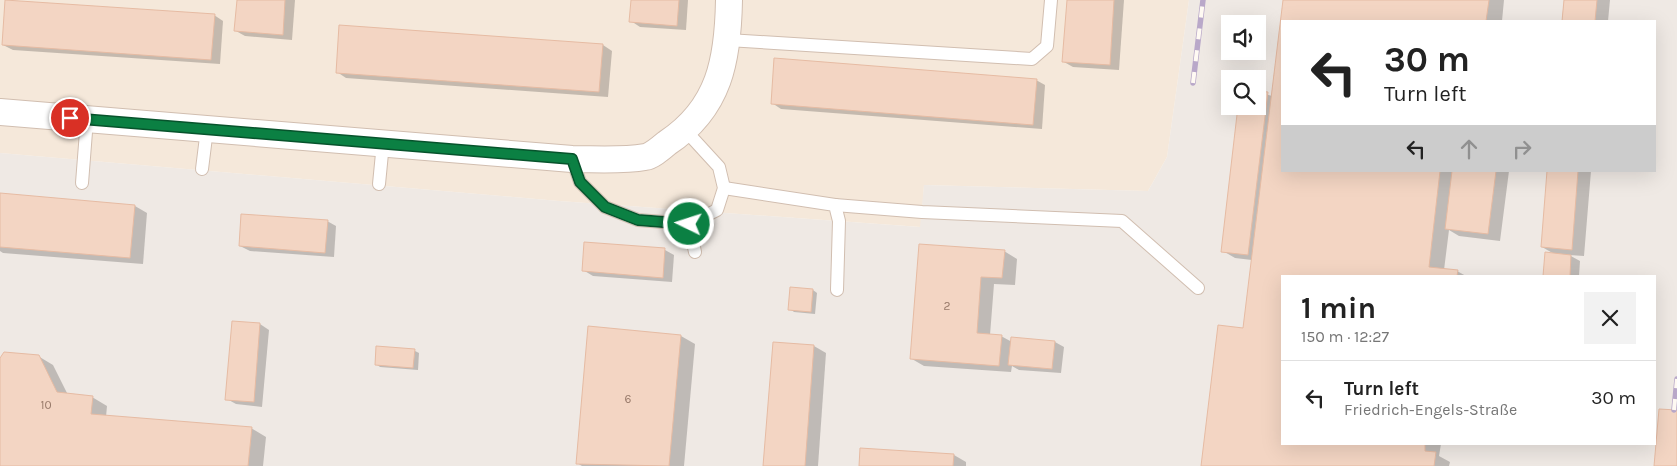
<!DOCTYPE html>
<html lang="en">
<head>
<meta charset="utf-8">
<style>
  :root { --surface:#fff; --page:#f2f2f2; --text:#222; --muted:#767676; --line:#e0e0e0 }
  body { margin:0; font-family:Karla,sans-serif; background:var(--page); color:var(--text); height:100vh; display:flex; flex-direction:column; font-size:19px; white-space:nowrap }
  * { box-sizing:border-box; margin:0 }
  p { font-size:16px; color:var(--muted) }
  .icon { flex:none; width:28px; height:28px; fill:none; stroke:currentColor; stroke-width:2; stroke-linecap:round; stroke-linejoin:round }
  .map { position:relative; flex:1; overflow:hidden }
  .side { position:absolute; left:1281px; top:275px; width:375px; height:170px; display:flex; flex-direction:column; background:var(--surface); border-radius:0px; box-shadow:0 5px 20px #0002 }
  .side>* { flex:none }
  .guide { position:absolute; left:1281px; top:20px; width:375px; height:152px; border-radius:0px; box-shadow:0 5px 20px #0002; background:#fff; color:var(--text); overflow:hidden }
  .tools { position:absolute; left:1221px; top:15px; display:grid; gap:10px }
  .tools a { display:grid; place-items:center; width:45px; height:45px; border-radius:0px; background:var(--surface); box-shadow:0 5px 20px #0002; font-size:25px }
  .pin { position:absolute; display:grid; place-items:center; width:42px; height:42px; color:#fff; margin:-21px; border:2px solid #fff; border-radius:50%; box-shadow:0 1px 5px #0007 }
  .me { position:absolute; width:55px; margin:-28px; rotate:274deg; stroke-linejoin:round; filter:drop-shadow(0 0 4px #0008) }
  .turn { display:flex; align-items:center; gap:18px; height:105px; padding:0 20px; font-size:22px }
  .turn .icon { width:65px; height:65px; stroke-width:2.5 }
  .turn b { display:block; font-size:35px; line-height:42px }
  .lanes { display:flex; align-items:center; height:48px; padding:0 20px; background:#0003; justify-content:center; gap:25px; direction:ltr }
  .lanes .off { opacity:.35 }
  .round { display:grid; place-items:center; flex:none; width:52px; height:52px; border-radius:0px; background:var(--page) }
  .overview { display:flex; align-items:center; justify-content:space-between; height:85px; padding:0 20px }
  h1 { font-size:30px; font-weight:700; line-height:38px }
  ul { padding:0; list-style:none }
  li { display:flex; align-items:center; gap:15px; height:75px; padding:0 20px; border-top:1px solid var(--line) }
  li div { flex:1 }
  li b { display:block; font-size:19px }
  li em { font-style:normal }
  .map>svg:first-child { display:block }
</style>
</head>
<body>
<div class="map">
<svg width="1677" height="466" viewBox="0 0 1677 466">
  <rect width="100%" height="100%" fill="#fdf6ec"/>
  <!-- residential -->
  <path fill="#f5e8da" d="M0,0H1189L1167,157L1148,191L924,185L921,227L559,201L0,153Z"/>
  <!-- industrial -->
  <path fill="#efe9e4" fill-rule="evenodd" d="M1189,0H1677V466H0V153L559,201L920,227L924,185L1148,191L1167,157ZM1282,21H1655V171H1282ZM1230,24H1258V51H1230ZM1230,79H1258V106H1230ZM1282,276H1655V444H1282Z"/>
  <!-- shadow -->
  <g fill="#0003">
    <path d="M238,0H295L292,40L245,36L236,31Z"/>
    <path d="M632,0H688L686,30L640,27L631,21Z"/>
    <path d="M1068,0H1124L1119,70L1073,67L1064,62Z"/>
    <path d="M1284,0H1504L1502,21H1282V171H1509L1500,241L1459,236L1449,230L1444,270L1457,271L1466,276H1282V444H1441L1439,456L1450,462L1449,466H1202L1244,329L1252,260L1235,258L1223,251L1258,106V92L1272,96Z"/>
    <path d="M1564,0H1610L1608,21H1562Z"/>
    <path d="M214,15L223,21L220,64L13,50L3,45Z"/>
    <path d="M603,45L612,51L608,97L346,78L337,72Z"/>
    <path d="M1036,80L1045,85L1042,129L781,109L772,103Z"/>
    <path d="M1549,171H1591L1584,256L1569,255L1580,261L1579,276H1544L1546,254L1556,255L1542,247Z"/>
    <path d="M0,195L135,206L147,213L143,264L3,253L0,251Z"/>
    <path d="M327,221L336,226L334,257L250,251L240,246Z"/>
    <path d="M920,245L1004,251L1017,259L1015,285L994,284L990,335L1001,336L1012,342H1055L1064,347L1061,373L1019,370L1012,366L1011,372L924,366L912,359Z"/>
    <path d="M665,250L674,255L672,282L593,276L583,270Z"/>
    <path d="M813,290L817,293L815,314L794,312L790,309Z"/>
    <path d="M260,324L269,330L262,407L236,404L227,399Z"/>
    <path d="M681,336L695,344L684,466H582L577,463Z"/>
    <path d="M774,343L814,346L826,353L818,466H764Z"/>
    <path d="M415,351L419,353L418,370L380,367L376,364Z"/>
    <path d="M38,356L53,365L68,395L92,397L107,406L106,417L251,428L266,437L263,466H0V360Z"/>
    <path d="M954,455L966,462V466H860Z"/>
  </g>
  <!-- building -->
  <g fill="#f3d5c3" stroke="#e6bba3">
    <path d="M5,0L215,14L211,60L2,45Z"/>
    <path d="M237,0H285L283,35L234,31Z"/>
    <path d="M631,0H679L677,26L629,22Z"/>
    <path d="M1067,0H1114L1110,65L1062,62Z"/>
    <path d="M1283,0H1489L1486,21H1282V171H1440L1429,267L1458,270L1457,276H1282V444H1425V451L1436,452L1434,466H1201L1218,325L1243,328Z"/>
    <path d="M1564,0H1597L1595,21H1562Z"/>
    <path d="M339,25L603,44L599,92L336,73Z"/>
    <path d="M774,58L1037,79L1033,125L771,104Z"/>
    <path d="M1258,91L1268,92L1248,255L1221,252L1238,106H1258Z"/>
    <path d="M1452,171H1496L1488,234L1445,229Z"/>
    <path d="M1547,171H1578L1572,250L1541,247Z"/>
    <path d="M0,193L135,205L130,258L0,247Z"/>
    <path d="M241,214L328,220L325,253L239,246Z"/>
    <path d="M584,242L665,248L663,278L582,271Z"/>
    <path d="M919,244L1005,250L1002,278L981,277L977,333L1002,335L999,366L910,359Z"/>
    <path d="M1545,252L1571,255L1570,276H1543Z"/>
    <path d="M790,287L813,289L811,312L788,310Z"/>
    <path d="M232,321L260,323L254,402L225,400Z"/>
    <path d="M588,326L681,335L669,466L576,464Z"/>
    <path d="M1011,337L1055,341L1052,369L1008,365Z"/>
    <path d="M773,342L814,345L805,466H763Z"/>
    <path d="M376,346L415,349L413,368L375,365Z"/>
    <path d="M4,352L39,355L57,392L93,396L91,414L252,427L248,466H0V358Z"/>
    <path d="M1659,409L1677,410V466H1654Z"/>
    <path d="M860,448L954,454L953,466H859Z"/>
  </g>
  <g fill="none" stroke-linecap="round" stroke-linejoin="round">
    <!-- service casing -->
    <g stroke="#d1beb0" stroke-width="14">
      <g id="service">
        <path d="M728,40L1032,59L1047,46L1051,0"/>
        <path d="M572,159L580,182L605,207L638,220L689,224L717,210L724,188L719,167L686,131"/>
        <path d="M202,169L207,129"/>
        <path d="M82,183L87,119"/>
        <path d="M379,184L383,143"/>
        <path d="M724,188L835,205L839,221L837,290"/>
        <path d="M835,205L922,212L1122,221L1198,288"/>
        <path d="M689,224L695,252"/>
      </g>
    </g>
    <!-- minor casing -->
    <g stroke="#d1beb0" stroke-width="28">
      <path id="minor" d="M0,112L572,159C596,159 622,161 645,157C652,156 661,148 667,143C720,108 728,59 729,0"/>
    </g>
    <!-- service -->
    <use href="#service" stroke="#fff" stroke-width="12"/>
    <!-- minor -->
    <use href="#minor" stroke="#fff" stroke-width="26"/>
    <!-- rail casing -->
    <g stroke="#b9a8c9" stroke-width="5.5">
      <g id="rail">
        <path d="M1193,83L1203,0"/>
        <path d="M1674,410L1677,379"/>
      </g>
    </g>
    <!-- rail -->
    <use href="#rail" stroke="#fffaf3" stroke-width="4" stroke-dasharray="11" stroke-linecap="butt"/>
  </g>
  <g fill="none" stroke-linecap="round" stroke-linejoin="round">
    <!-- route casing -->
    <g stroke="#07532c" stroke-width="12">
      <path id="route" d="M70,118L572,159L580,182L605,207L638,220L689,224"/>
    </g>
    <!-- route -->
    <use href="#route" stroke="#0b8043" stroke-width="9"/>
  </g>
  <g text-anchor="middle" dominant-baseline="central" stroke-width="4" stroke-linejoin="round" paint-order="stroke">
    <!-- number labels -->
    <g font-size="12" fill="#987a6a">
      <text x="947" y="306">2</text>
      <text x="628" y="399">6</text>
      <text x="46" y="405">10</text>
    </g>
  </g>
</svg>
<div class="tools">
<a><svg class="icon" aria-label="sound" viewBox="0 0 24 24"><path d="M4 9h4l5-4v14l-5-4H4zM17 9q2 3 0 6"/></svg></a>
<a><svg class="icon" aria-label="search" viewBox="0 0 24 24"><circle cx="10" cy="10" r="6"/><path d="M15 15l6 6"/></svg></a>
</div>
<div class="pin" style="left:70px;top:118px;background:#d93025"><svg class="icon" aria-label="arrive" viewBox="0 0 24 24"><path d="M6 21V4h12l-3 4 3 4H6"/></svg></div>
<svg class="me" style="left:689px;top:224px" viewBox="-20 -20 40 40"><circle r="17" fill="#0b8043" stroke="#fff" stroke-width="3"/><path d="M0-11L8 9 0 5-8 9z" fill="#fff"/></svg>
<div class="guide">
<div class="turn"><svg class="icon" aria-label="left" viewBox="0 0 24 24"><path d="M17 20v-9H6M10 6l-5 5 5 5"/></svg><div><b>30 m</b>Turn left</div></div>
<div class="lanes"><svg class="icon" aria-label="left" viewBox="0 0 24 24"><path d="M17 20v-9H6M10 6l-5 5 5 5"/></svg><svg class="icon off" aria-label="ahead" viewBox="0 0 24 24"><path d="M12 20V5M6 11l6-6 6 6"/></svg><svg class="icon off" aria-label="right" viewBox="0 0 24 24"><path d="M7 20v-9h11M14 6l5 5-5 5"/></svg></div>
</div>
<section class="side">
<div class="overview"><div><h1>1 min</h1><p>150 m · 12:27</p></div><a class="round"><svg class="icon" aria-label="close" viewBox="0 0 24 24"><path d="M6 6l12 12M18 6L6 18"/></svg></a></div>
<ul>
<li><svg class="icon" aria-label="left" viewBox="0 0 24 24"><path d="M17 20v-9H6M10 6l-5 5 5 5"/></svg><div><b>Turn left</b><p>Friedrich-Engels-Straße</p></div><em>30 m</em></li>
</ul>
</section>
</div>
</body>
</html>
